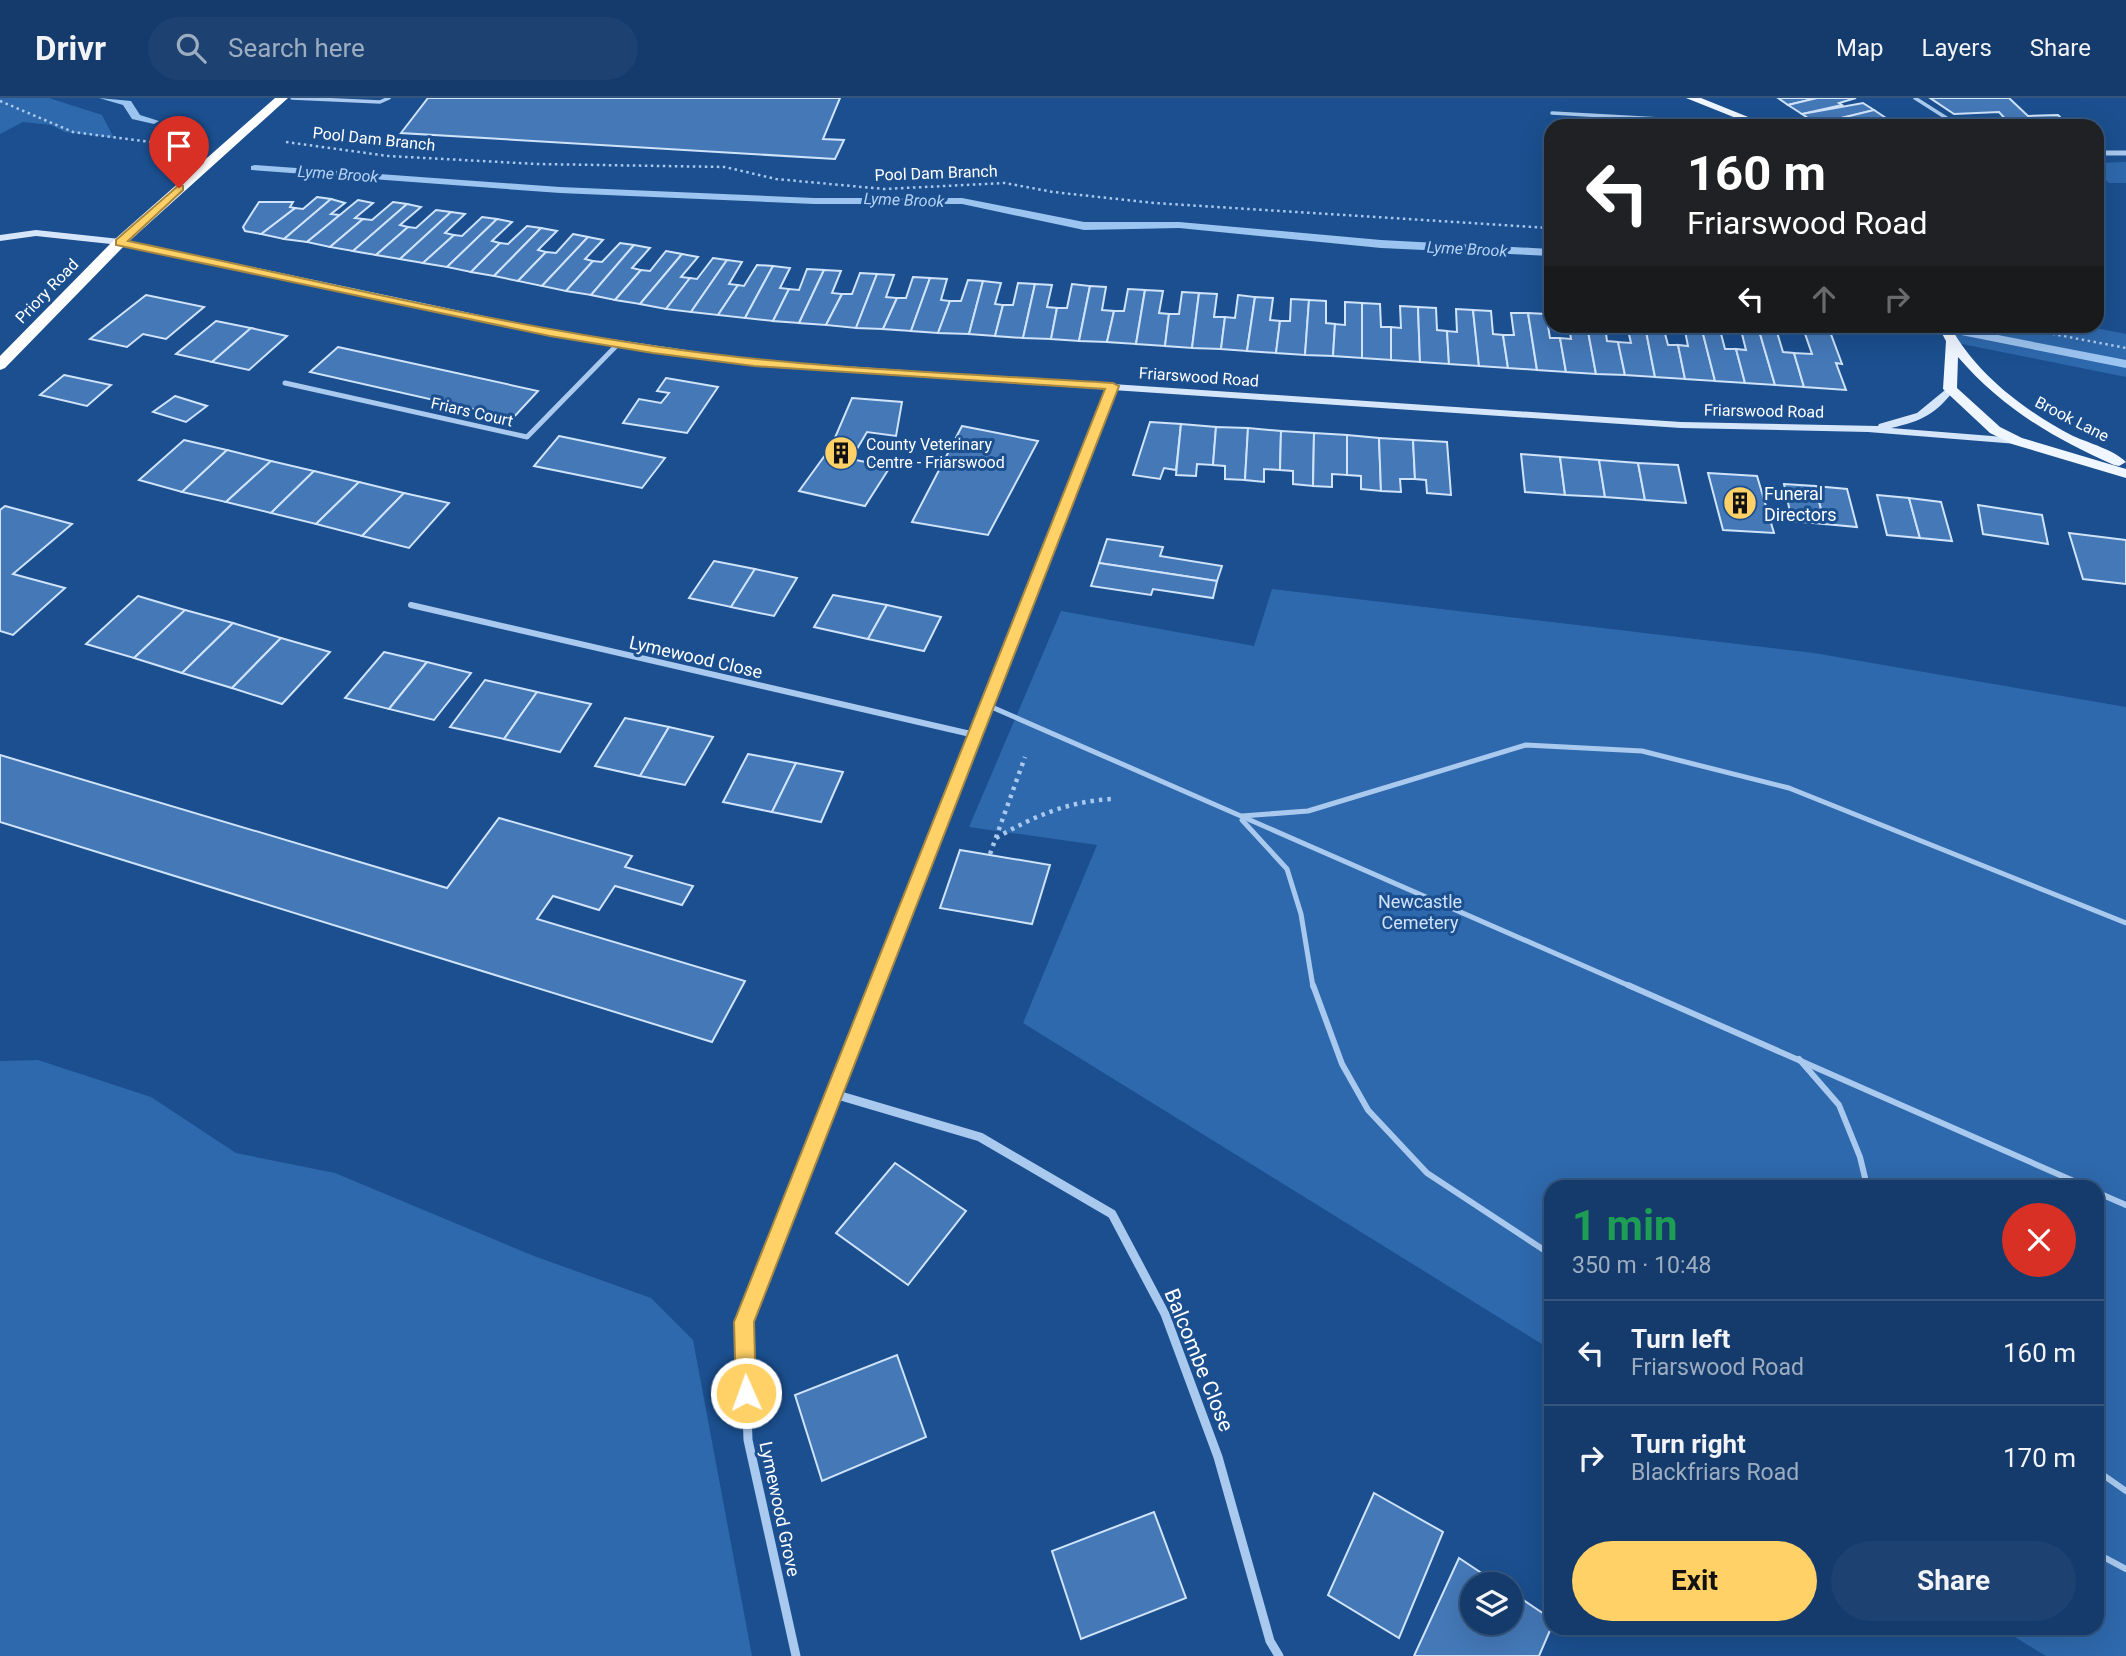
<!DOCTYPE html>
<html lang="en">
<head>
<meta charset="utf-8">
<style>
  :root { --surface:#143b6b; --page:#1d4271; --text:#f1f3f6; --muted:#9dadc1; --line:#33557e; --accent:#ffd166 }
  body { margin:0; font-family:Roboto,sans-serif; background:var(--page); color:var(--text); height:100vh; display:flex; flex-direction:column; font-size:26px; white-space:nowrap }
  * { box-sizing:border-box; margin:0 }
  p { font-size:23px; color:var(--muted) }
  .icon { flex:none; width:38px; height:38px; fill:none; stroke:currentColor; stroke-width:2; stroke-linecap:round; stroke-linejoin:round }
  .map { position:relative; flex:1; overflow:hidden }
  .drawer { position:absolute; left:1544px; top:1082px; width:560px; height:455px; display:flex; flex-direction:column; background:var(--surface); border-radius:21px; box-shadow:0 7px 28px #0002,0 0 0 2px var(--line) }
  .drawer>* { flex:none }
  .top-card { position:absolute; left:1544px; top:21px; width:560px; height:214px; border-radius:21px; box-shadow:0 7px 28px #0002,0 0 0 2px var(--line); background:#202124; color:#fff; overflow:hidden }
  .controls { position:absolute; left:1460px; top:1474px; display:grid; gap:14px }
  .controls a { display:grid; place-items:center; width:63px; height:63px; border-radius:50%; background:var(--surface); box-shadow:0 7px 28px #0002,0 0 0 2px var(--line); font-size:35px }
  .pin { position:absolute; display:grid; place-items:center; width:60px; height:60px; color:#fff; margin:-72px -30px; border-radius:50% 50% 50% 0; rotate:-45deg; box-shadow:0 0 7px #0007 }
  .pin .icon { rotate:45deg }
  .me { position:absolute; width:77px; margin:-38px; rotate:358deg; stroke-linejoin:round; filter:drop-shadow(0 0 5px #0008) }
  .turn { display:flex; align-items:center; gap:24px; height:147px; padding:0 28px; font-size:32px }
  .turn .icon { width:91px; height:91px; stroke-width:2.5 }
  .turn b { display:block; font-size:49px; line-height:60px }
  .lanes { display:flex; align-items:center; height:66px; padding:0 28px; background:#0003; justify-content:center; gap:35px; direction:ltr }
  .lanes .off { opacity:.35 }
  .round { display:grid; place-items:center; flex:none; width:74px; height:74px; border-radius:37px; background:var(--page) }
  .overview { display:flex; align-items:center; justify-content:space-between; height:119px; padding:0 28px }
  h1 { font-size:42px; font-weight:700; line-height:52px; color:#1e9e55 }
  .primary-button { display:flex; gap:14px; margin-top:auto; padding:14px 28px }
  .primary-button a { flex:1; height:80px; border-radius:42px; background:var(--accent); color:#111; font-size:28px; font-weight:700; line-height:80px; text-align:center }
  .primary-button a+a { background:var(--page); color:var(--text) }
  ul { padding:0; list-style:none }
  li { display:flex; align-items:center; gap:21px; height:105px; padding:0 28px; border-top:2px solid var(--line) }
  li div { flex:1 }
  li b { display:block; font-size:26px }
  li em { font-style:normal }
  header { display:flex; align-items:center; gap:42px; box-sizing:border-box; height:98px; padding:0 35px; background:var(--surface); border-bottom:2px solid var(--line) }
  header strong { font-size:33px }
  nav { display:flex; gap:38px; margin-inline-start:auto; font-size:24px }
  .search { width:490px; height:63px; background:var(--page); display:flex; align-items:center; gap:18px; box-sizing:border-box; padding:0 24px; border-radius:38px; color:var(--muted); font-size:26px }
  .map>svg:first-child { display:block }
</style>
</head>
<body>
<header>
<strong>Drivr</strong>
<div class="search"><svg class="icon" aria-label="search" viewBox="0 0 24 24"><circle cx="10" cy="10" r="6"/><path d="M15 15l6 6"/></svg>Search here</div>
<nav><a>Map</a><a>Layers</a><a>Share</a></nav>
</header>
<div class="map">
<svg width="2126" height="1558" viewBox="0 0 2126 1558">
  <rect width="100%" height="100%" fill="#1b4f8f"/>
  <!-- green -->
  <g fill="#2e69ad">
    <path d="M0,0H49L102,17L114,40L65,34L51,27L23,24L0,36Z"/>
    <path d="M2126,64V85H2109L2097,74V65Z"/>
    <path d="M1944,228H2085L2126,236V279L1952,244Z"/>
    <path d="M1272,491L1814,555L2126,609V1558H2046L2000,1530H2096V1088H1550V1251L1023,925L1097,747L969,729L1061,513L1254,548Z"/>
    <path d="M38,962L151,999L236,1055L335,1075L534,1158L651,1200L693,1242L752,1558H0V963Z"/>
  </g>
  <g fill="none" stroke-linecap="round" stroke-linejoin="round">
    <!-- stream -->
    <g fill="#9cc4f0" fill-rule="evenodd">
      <path d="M99,0L131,3L140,17L159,23L154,26L132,21L123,7Z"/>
      <path d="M255,67L560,89L814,100H962L1084,124H1179L1381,142L1550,151V158L1381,150L1179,130L1084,132L962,106H814L560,95L251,72V68Z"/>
      <path d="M1930,228H1952L2126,262V270L1936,232Z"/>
    </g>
  </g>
  <!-- building -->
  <g fill="#4478b7" stroke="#cfe3fa" stroke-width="2">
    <path d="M428,0H840L823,41L844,42L835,61L401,35Z"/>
    <path d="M1778,0H1817L1788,7Z"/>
    <path d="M1817,0H1856L1839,5L1842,7L1802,16L1788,7Z"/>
    <path d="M1930,0H2009L2028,18L2058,17L2069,28H2038L2033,23L2008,24L1999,14L1954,16Z"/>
    <path d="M1863,5L1874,12L1817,26L1802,16Z"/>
    <path d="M1874,12L1886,20L1868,24L1872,26L1865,28L1817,26Z"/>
    <path d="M317,99L331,101L284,141L261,136L295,110L303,111Z"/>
    <path d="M331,101L345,105L331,116L340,117L307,144L284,141Z"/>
    <path d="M358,102L373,105L355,120L363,121L330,149L307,144Z"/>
    <path d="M259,104H293L290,109L295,110L261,136L245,133L243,129Z"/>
    <path d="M393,104L407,106L353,153L330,149L363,121L372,122Z"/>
    <path d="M407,106L421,109L400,127L408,129L376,157L353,153Z"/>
    <path d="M436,112L451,114L400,161L376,157L408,129L416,130Z"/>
    <path d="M451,114L465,116L445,135L454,137L423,165L400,161Z"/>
    <path d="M482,119L497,121L447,169L423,165L454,137L462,138Z"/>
    <path d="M497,121L512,124L492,143L500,145L471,174L447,169Z"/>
    <path d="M527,128L541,130L494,178L471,174L500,145L508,146Z"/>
    <path d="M541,130L557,133L538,152L546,154L518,183L494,178Z"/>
    <path d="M573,136L588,139L542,188L518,183L546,154L556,155Z"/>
    <path d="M588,139L603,142L585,161L593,163L566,193L542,188Z"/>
    <path d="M620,145L634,147L591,197L566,193L593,163L602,164Z"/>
    <path d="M634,147L650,150L632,170L641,172L615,202L591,197Z"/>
    <path d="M666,153L682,156L640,206L615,202L641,172L650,173Z"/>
    <path d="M682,156L698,159L681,179L690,180L666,211L640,206Z"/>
    <path d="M713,160L727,162L691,214L666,211L690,180L697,181Z"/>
    <path d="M727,162L742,164L729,186L738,187L718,217L691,214Z"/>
    <path d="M757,167L773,168L745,220L718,217L738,187L744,188Z"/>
    <path d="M773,168L790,170L780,190L789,191L773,223L745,220Z"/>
    <path d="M807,171L824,172L799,225L773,223L789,191L799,192Z"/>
    <path d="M824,172L841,173L832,195L842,196L826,227L799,225Z"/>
    <path d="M860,175L877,176L856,230L826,227L842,196H852Z"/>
    <path d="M877,176L894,177L886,199L897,200L883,231L856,230Z"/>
    <path d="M913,179L930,180L911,233L883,231L897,200H906Z"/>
    <path d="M930,180L947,181L941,202L950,203L938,235L911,233Z"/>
    <path d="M968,182L983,183L969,236L938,235L950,203H961Z"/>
    <path d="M983,183L1001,185L995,206L1003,207L995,238L969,236Z"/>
    <path d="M1018,185L1035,186L1023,240L995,238L1003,207H1013Z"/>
    <path d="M1035,186L1052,187L1047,209L1057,210L1051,241L1023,240Z"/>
    <path d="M1072,186L1090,188L1079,243L1051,241L1057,210H1067Z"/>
    <path d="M1090,188L1106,189L1102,212L1114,213L1107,244L1079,243Z"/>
    <path d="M1128,191L1145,192L1136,246L1107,244L1114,213H1124Z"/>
    <path d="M1145,192L1163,193L1159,215L1169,216L1165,248L1136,246Z"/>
    <path d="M1182,194L1199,195L1192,250L1165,248L1169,216H1179Z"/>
    <path d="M1199,195L1217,196L1214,219H1225L1221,251L1192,250Z"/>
    <path d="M146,197L204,209L166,241L143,236L127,249L90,241Z"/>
    <path d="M1238,197L1255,199L1247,253L1221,251L1225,219L1235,220Z"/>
    <path d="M1255,199L1273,200L1270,222L1280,223L1276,255L1247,253Z"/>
    <path d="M1291,201L1309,202L1305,257L1276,255L1280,223H1290Z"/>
    <path d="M1309,202L1326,203V225L1335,226L1333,258L1305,257Z"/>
    <path d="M1345,204L1362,205V260L1333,258L1335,226L1345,227Z"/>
    <path d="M1362,205L1380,206L1381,229H1391V262L1362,260Z"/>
    <path d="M1400,208L1418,209L1420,264L1391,262V229L1401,230Z"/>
    <path d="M1418,209L1436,210L1437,232L1447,233L1449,266L1420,264Z"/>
    <path d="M1456,211L1473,212L1479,268L1449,266L1447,233L1457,234Z"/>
    <path d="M1473,212L1491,213L1493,236L1503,237L1508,270L1479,268Z"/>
    <path d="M1511,215H1528L1537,272L1508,270L1503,237H1514Z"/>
    <path d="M1528,215L1546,216L1550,240H1560L1566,274L1537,272Z"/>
    <path d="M216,223L251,230L212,264L176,256Z"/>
    <path d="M1569,228H1587L1596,276L1566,274L1560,240L1571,241Z"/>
    <path d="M1587,228H1605L1607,243L1618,244L1625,277L1596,276Z"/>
    <path d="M1627,228H1645L1655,279L1625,277L1618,244L1631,245Z"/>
    <path d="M1645,228H1663L1668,247H1678L1685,281L1655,279Z"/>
    <path d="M1684,228H1701L1715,283L1685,281L1678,247L1688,248Z"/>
    <path d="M1701,228H1719L1725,251H1736L1745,285L1715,283Z"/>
    <path d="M1740,228L1758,229L1775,287L1745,285L1736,251L1746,252Z"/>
    <path d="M1758,229L1776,231L1783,254L1794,255L1804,289L1775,287Z"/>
    <path d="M251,230L287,238L249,272L212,264Z"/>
    <path d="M1803,230L1829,231L1842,266L1836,265L1846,292L1804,289L1794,255L1812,256Z"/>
    <path d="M338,249L538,293L513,320L310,274Z"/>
    <path d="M64,277L111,287L87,308L40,297Z"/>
    <path d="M666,280L718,289L687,335L623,325L639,301L661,305L669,295L657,293Z"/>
    <path d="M175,298L207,308L186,324L153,314Z"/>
    <path d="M852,300L902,304L896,338L867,334L851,361L890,369L865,408L799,393L831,349Z"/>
    <path d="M1150,324L1181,326L1176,372L1164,370L1160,381L1133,377Z"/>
    <path d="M1181,326L1216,329L1213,367L1197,366L1196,378L1176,377Z"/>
    <path d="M962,328L1038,343L988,437L912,424Z"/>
    <path d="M1216,329L1248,330L1245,382L1225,381V368L1213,367Z"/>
    <path d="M1248,330L1281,333L1280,372L1264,371V384L1245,382Z"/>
    <path d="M1281,333L1314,335L1313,388L1293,386V373L1280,372Z"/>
    <path d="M1314,335L1347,337V377L1332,376V389L1313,388Z"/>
    <path d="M1347,337L1379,340L1381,393L1361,391V378L1347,377Z"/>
    <path d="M559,338L665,360L642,390L534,368Z"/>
    <path d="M1379,340L1413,342L1415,381H1400L1401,394L1381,393Z"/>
    <path d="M184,342L227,352L182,394L139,382Z"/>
    <path d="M1413,342L1447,344L1451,397L1427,395L1426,382L1415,381Z"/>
    <path d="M227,352L271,363L226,404L182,394Z"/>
    <path d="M1521,356L1560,359L1565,397L1525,394Z"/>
    <path d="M1560,359L1599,362L1605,399L1565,397Z"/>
    <path d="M1599,362L1638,365L1645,402L1605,399Z"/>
    <path d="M271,363L314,373L271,415L226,404Z"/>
    <path d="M1638,365L1678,367L1686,405L1645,402Z"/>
    <path d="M314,373L359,384L316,426L271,415Z"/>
    <path d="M1708,375L1757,378L1774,435L1723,432Z"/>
    <path d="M359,384L404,395L362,438L316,426Z"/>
    <path d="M1784,386L1815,388L1825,426L1792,423Z"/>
    <path d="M1815,388L1847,391L1857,429L1825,426Z"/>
    <path d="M404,395L449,405L409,450L362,438Z"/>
    <path d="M1877,397L1909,400L1920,440L1887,437Z"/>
    <path d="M1909,400L1941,404L1952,443L1920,440Z"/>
    <path d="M1978,407L2042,417L2048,446L1983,436Z"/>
    <path d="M5,408L72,426L13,476L65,490L13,537L0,533V412Z"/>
    <path d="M2069,435L2126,442V486L2083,481Z"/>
    <path d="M1107,441L1163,449L1160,458L1222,468L1217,483L1099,465Z"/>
    <path d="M714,463L755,471L731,509L689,500Z"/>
    <path d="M1099,465L1217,483L1213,500L1153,491L1151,497L1091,488Z"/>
    <path d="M755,471L797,480L774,518L731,509Z"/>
    <path d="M833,497L887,507L868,541L814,529Z"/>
    <path d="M138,498L185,512L134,560L86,546Z"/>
    <path d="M887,507L941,519L924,553L868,541Z"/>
    <path d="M185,512L233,525L182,575L134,560Z"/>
    <path d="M233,525L281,540L232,590L182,575Z"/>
    <path d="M281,540L330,554L282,606L232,590Z"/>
    <path d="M384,554L427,564L389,611L345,600Z"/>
    <path d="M427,564L471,575L434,622L389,611Z"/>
    <path d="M485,582L537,594L504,641L450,629Z"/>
    <path d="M537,594L591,606L560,654L504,641Z"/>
    <path d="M625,620L669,629L640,678L595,668Z"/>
    <path d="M669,629L713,639L685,687L640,678Z"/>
    <path d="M748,656L796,665L772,714L723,704Z"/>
    <path d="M0,657L447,790L499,720L632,758L625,769L693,788L682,807L615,788L599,812L553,798L537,821L745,883L712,944L0,724Z"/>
    <path d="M796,665L843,674L821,724L772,714Z"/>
    <path d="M960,752L1050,767L1032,826L940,810Z"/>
    <path d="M895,1065L966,1113L908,1187L836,1135Z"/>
    <path d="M897,1257L926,1339L822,1383L795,1297Z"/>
    <path d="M1374,1395L1443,1434L1399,1540L1328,1497Z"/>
    <path d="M1154,1414L1186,1500L1081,1541L1052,1453Z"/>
    <path d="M1459,1460L1498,1486H1472V1524H1510V1493L1550,1520L1551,1530L1539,1558H1414Z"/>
  </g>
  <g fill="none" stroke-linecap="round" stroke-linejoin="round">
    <!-- path-far1 -->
    <g stroke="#a9c9ee" stroke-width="2.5" stroke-dasharray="2.5 3.5" stroke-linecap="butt">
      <path d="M0,3L73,34L174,47"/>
      <path d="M286,44L388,58L537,66L725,69L776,81L884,91L1005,85L1053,94L1154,105L1550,130"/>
      <path d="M2011,228L2126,250"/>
    </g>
    <!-- path -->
    <g stroke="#a9c9ee" stroke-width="4.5" stroke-dasharray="3.5 5" stroke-linecap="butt">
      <path d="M996,740C1034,718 1069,703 1113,701"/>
      <path d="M990,756L1025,659"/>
    </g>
    <!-- lane-far2 -->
    <g stroke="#a9c9ee" stroke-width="3.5">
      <path d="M292,0L380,4L389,0"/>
      <path d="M1915,0L1959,28"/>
      <path d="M1552,15L1660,21L1684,28"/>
    </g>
    <!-- lane-far1 -->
    <g stroke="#a9c9ee" stroke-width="5">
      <path d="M987,607L1632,889"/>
      <path d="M1242,718L1308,713L1526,647L1642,653L1789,690L2126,825"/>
      <path d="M1242,722L1287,771L1301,816L1313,889"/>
    </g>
    <!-- lane -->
    <g stroke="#a9c9ee" stroke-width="6">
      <path d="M1313,887L1342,966L1368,1012L1427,1075L1550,1156"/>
      <path d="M1628,887L2085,1088"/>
      <path d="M1799,961L1839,1007L1860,1059L1867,1088"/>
      <path d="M2096,1094L2126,1107"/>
      <path d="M2096,1372L2126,1393"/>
      <path d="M2096,1455L2126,1471"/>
    </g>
    <!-- street-far2 -->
    <g stroke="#a9c9ee" stroke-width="5">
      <path d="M2096,55H2126"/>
      <path d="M285,285L527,339L618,246"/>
      <path d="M1076,383L1113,288"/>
    </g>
    <!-- street-far1 -->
    <g stroke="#a9c9ee" stroke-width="6">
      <path d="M411,507L975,637"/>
      <path d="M876,889L1076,381"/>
    </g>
    <!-- street -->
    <g stroke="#a9c9ee" stroke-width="9">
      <path d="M834,996L980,1039L1112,1116L1165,1216L1218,1359L1270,1543L1279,1558"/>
      <path d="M796,1558L748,1342L744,1224L877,887"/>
    </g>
    <!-- secondary -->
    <path fill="#d6e6fa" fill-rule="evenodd" d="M36,132L120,141L550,232L754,262L1681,324L1878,328L1879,326L1917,315L1950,288L1955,291C1936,316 1922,323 1891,330L2017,340L2022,343L2017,346L1868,334L1681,330L754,268L550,238L120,147L36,138L0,143V137Z"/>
    <!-- primary -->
    <g fill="#f0f6ff" fill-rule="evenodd">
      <path d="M1686,0H1701L1768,27L1756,28Z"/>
      <path d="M1938,228H1950C1976,276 2025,313 2073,338C2089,345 2114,352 2126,364L2119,368L2114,367C2053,340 2002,310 1958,259L1957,290L2000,329L2022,340L2126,371V380L2012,346L1990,335L1943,291L1946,243Z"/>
    </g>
    <!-- highway -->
    <path fill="#fff" fill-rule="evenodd" d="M275,0H288L125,147L5,270L0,272V258L115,141Z"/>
  </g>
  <!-- route -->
  <path fill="#ffd166" stroke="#a68842" stroke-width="2" d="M179,87L183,88V92L128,143C302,179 476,222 653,248C805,271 960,275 1113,285L1119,288L754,1224L756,1295L753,1302L746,1305L739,1302L736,1295L734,1224L1105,291L754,268L653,255L550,238L116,147V142Z"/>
  <!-- icons -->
  <defs>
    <g id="building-disc" transform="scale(1.75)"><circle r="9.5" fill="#ffd166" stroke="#1b4f8f"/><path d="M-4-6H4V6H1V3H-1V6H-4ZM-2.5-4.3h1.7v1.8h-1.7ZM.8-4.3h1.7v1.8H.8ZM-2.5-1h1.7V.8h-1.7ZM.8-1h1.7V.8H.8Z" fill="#111"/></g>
  </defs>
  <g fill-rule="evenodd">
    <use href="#building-disc" x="841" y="355"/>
    <use href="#building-disc" x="1740" y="405"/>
  </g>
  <g text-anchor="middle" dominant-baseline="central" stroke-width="6" stroke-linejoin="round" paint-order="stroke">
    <!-- far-street labels -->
    <g font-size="16" fill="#fff" stroke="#1b4f8f">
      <text transform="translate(374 41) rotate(6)">Pool Dam Branch</text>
      <text transform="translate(936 75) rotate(-2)">Pool Dam Branch</text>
      <text transform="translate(47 193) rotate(-46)">Priory Road</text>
      <text transform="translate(1199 279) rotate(4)">Friarswood Road</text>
      <text transform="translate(1764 313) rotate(1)">Friarswood Road</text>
      <text transform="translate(472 314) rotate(13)">Friars Court</text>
      <text transform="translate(2072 321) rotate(27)">Brook Lane</text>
    </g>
    <!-- far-water labels -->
    <g font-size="16" font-style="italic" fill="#b5d3f5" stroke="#1b4f8f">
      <text transform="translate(338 76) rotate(4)">Lyme Brook</text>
      <text transform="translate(904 102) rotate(2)">Lyme Brook</text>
      <text transform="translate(1467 151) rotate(3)">Lyme Brook</text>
    </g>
    <!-- far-poi labels -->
    <g font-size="16" fill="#fff" stroke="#1b4f8f" text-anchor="start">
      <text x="866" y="346">County Veterinary<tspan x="866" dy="18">Centre - Friarswood</tspan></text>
    </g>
    <!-- poi labels -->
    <g font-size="18" fill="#fff" stroke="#1b4f8f" text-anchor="start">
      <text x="1764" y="395">Funeral<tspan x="1764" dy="21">Directors</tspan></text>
    </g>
    <!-- street labels -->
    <g font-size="18" fill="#fff" stroke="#1b4f8f">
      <text transform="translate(696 559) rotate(13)">Lymewood Close</text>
      <text transform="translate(780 1411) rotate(78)">Lymewood Grove</text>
    </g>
    <!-- park labels -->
    <g font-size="18" fill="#cfe3fa" stroke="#1b4f8f">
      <text x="1420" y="803">Newcastle<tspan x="1420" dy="21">Cemetery</tspan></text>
    </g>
    <!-- near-street labels -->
    <g font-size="21" fill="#fff" stroke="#1b4f8f">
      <text transform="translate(1199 1262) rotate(68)">Balcombe Close</text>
    </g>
  </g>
</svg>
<div class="controls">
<a><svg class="icon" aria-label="layers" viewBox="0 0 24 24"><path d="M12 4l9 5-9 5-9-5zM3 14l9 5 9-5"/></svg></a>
</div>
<div class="pin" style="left:179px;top:90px;background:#d93025"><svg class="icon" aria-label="arrive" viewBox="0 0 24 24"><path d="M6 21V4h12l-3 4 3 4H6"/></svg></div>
<svg class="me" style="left:746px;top:1295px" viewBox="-20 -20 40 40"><circle r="17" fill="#ffd166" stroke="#fff" stroke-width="3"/><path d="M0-11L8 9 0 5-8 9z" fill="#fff"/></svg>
<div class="top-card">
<div class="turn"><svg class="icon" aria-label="left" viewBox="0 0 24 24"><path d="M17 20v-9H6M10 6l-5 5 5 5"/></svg><div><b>160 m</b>Friarswood Road</div></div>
<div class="lanes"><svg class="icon" aria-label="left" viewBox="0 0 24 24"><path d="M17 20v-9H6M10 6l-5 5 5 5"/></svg><svg class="icon off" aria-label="ahead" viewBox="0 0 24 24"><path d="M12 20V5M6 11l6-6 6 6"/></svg><svg class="icon off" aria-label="right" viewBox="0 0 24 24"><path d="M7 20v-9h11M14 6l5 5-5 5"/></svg></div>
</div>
<section class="drawer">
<div class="overview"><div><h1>1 min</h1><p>350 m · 10:48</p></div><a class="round" style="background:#d93025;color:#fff"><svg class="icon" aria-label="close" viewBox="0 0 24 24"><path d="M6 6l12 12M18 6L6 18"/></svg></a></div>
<ul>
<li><svg class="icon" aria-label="left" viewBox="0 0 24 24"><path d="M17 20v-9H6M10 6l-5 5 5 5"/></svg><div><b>Turn left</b><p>Friarswood Road</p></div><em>160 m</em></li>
<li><svg class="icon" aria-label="right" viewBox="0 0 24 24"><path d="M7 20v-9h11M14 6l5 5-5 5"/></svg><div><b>Turn right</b><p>Blackfriars Road</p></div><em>170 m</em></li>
</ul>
<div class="primary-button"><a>Exit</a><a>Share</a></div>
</section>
</div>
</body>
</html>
